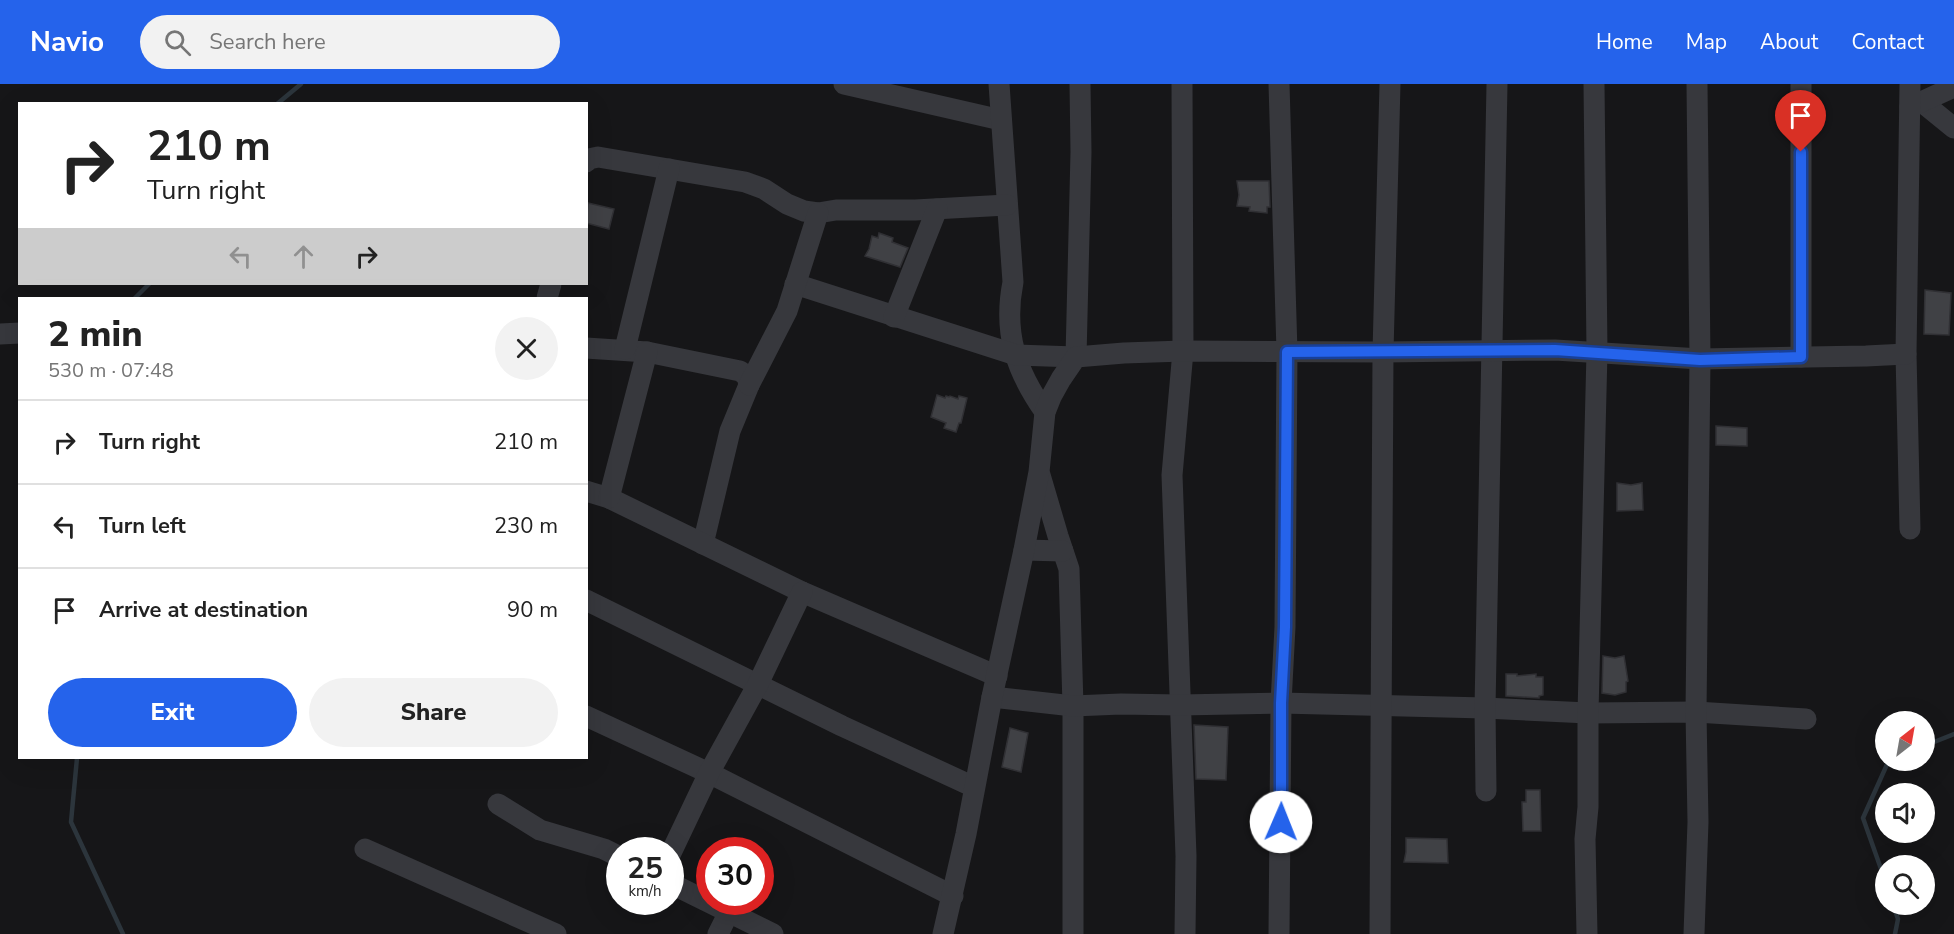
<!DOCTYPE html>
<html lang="en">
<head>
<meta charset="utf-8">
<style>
  :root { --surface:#fff; --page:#f2f2f2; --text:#222; --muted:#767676; --line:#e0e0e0; --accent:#2563eb }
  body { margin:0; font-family:"Nunito Sans",sans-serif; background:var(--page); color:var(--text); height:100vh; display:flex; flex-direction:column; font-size:22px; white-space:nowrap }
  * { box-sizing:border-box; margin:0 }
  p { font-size:20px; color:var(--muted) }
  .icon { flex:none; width:33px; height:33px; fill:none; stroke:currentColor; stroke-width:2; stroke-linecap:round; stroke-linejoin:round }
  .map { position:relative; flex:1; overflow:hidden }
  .sheet { position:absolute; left:18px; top:213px; width:570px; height:462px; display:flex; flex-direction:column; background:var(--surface); border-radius:0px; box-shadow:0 6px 24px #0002 }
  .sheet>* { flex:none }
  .guide { position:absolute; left:18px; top:18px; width:570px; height:183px; border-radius:0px; box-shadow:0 6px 24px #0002; background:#fff; color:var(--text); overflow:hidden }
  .needle { width:39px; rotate:31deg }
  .buttons { position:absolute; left:1875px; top:627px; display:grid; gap:12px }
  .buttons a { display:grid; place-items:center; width:60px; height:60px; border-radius:50%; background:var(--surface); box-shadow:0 6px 24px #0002; font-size:30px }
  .speed { position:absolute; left:606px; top:753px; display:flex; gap:12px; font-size:30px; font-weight:700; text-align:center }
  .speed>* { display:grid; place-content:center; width:78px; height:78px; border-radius:50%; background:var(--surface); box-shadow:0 6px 24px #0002; line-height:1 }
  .speed small { font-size:15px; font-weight:400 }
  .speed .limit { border:9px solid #d22; background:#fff; color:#111 }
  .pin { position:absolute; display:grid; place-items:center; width:51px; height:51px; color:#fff; margin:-62px -26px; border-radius:50% 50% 50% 0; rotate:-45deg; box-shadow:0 0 6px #0007 }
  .pin .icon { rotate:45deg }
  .me { position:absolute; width:66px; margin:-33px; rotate:1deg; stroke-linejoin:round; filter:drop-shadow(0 0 4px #0008) }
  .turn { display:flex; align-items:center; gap:21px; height:126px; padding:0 30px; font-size:27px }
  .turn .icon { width:78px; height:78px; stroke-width:2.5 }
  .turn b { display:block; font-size:42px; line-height:51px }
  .lanes { display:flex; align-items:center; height:57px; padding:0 30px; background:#0003; justify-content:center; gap:30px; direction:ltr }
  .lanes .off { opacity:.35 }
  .round { display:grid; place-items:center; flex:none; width:63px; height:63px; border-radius:32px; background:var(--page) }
  .headline { display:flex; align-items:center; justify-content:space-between; height:102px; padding:0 30px }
  h1 { font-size:36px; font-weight:800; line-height:45px }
  .action { display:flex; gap:12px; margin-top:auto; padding:12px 30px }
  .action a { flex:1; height:69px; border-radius:36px; background:var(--accent); color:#fff; font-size:24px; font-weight:800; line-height:69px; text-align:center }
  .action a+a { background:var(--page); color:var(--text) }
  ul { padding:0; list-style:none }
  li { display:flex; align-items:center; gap:18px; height:84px; padding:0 30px; border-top:2px solid var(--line) }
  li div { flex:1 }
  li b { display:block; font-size:22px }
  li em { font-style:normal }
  header { display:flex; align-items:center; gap:36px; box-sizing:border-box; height:84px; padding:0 30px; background:var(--accent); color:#fff }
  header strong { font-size:28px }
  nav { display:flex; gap:33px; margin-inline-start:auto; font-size:21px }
  .search { width:420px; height:54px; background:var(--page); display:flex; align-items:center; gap:15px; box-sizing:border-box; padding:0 21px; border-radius:33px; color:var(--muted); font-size:22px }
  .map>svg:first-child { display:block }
</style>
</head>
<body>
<header>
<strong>Navio</strong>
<div class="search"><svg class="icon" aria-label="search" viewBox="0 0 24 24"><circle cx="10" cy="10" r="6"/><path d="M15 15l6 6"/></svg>Search here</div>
<nav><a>Home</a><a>Map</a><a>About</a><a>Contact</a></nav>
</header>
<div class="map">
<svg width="1954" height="850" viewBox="0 0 1954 850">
  <rect width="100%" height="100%" fill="#161618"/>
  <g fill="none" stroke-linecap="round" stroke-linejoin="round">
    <!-- stream -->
    <g stroke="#2c353c" stroke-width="4.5">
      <path d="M277,20L301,0"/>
      <path d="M135,214L149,200"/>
      <path d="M1924,662L1954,650"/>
      <path d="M77,674L71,738L123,850"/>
      <path d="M1886,799L1863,734L1889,676"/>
      <path d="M1893,820L1898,835L1895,850"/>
    </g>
  </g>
  <!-- building -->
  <g fill="#404145" stroke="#303034" stroke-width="1.5">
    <path d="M1237,97H1269L1270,123H1267V129L1249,127L1250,123L1237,122L1239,111Z"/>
    <path d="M588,119L614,125L609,145L586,139Z"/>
    <path d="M879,149L893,154L892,158L908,164L900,183L865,172L869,165L872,152L878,154Z"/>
    <path d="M1925,206L1951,209L1949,251L1924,250Z"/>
    <path d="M937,311L945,314L946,312L949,313L950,312L958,315L959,312L967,314L961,339H959L956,348L944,344L946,339L931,333Z"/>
    <path d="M1716,342L1747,344V362L1716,361Z"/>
    <path d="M1617,399L1631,401L1642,399L1643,426L1617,427Z"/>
    <path d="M1603,572L1615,574L1624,572L1628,597L1626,598V608L1615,611L1602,609Z"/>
    <path d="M1506,590H1517V592L1536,590V593H1543V611L1539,612V614L1506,612Z"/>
    <path d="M1194,641L1228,643L1226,696L1196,695Z"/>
    <path d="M1010,644L1028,649L1021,688L1002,683Z"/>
    <path d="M1526,706H1540L1541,747H1523L1522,718H1526Z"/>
    <path d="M1406,754L1447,755L1448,779L1404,778L1406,768Z"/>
  </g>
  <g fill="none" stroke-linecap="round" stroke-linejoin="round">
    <!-- minor -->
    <g stroke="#37383d" stroke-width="21">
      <path d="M844,0L1001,36"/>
      <path d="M999,0L1013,198C1003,249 1016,287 1045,328"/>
      <path d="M1182,0L1183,267L1172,391L1186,772L1185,850"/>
      <path d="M1279,0L1287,268L1285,543L1281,619L1279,850"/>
      <path d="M1922,18L1954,44"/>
      <path d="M1910,23L1954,3"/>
      <path d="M586,78L589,75L598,73L745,98L764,105L787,120L804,127L818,129L836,126H915L1007,121"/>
      <path d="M795,200L1016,271L1076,273L1081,68L1080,0"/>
      <path d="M547,214L551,200"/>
      <path d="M894,233L937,125"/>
      <path d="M0,250L20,249"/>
      <path d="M586,264L647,268L740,287L747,292L749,301L730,347L703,460"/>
      <path d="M625,265L669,85"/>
      <path d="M1906,270L1910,445"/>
      <path d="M1801,273V0"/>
      <path d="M749,301L787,227L818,129"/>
      <path d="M1040,391L1058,452L1069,485L1073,622V850"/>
      <path d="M586,407L609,414L802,508L997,592"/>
      <path d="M609,414L647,268"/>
      <path d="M1024,466L1063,467"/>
      <path d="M586,516L842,642L974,703"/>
      <path d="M992,613L1073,622L1121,620L1180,621L1281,619L1485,624L1588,629L1696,628L1806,635"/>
      <path d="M586,632L709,689L953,812"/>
      <path d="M1486,707L1485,624L1497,0"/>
      <path d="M498,720L540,746L604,765L620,773"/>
      <path d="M365,765L556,850"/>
      <path d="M670,771L709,689L758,600L802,508"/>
      <path d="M670,799L773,850"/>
      <path d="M718,850L729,828"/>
      <path d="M943,850L966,750L992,613L1024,466L1039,388L1045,328L1051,313L1061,295L1076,273L1124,269L1183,267L1383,268L1555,266L1700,275L1866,272L1906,270L1910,0"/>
      <path d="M1380,850L1383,268L1390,0"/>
      <path d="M1587,850L1585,755L1588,723V629L1597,268L1594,0"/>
      <path d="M1694,850L1698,738L1696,628L1700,275L1697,0"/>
    </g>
  </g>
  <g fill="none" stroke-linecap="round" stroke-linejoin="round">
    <!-- route casing -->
    <g stroke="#184099" stroke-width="15">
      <path id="route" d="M1281,738V619L1285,543L1287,268L1555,266L1700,276L1801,273V68"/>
    </g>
    <!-- route -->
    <use href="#route" stroke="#2563eb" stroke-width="10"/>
  </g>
</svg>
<div class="buttons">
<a><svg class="needle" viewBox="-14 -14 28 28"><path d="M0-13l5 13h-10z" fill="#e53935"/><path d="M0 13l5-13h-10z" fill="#767676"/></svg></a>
<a><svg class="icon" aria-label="sound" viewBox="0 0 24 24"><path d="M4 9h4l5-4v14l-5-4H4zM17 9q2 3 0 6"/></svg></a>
<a><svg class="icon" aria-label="search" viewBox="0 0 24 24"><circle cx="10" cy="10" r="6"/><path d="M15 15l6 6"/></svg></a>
</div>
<div class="speed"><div>25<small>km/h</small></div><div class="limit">30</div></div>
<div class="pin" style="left:1801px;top:68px;background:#d93025"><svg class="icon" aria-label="arrive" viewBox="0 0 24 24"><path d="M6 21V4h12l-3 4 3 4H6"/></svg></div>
<svg class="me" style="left:1281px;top:738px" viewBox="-20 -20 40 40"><circle r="19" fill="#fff"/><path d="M0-13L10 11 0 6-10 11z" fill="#2563eb"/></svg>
<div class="guide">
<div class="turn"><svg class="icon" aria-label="right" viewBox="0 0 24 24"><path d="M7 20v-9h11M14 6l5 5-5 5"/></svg><div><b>210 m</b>Turn right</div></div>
<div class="lanes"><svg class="icon off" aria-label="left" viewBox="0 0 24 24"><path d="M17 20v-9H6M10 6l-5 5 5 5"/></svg><svg class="icon off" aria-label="ahead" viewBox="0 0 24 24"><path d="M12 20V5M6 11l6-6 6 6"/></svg><svg class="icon" aria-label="right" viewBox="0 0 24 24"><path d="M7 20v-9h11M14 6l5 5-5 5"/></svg></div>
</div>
<section class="sheet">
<div class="headline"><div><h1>2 min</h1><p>530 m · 07:48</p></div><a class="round"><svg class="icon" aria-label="close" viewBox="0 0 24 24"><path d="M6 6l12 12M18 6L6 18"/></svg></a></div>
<ul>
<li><svg class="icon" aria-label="right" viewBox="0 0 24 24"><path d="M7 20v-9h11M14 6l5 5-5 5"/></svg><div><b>Turn right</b></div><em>210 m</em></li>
<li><svg class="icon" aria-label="left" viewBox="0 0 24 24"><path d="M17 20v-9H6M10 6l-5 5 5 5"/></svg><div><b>Turn left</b></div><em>230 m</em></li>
<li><svg class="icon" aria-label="arrive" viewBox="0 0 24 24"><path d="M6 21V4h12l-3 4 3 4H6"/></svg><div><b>Arrive at destination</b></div><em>90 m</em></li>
</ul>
<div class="action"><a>Exit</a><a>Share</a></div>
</section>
</div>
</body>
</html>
